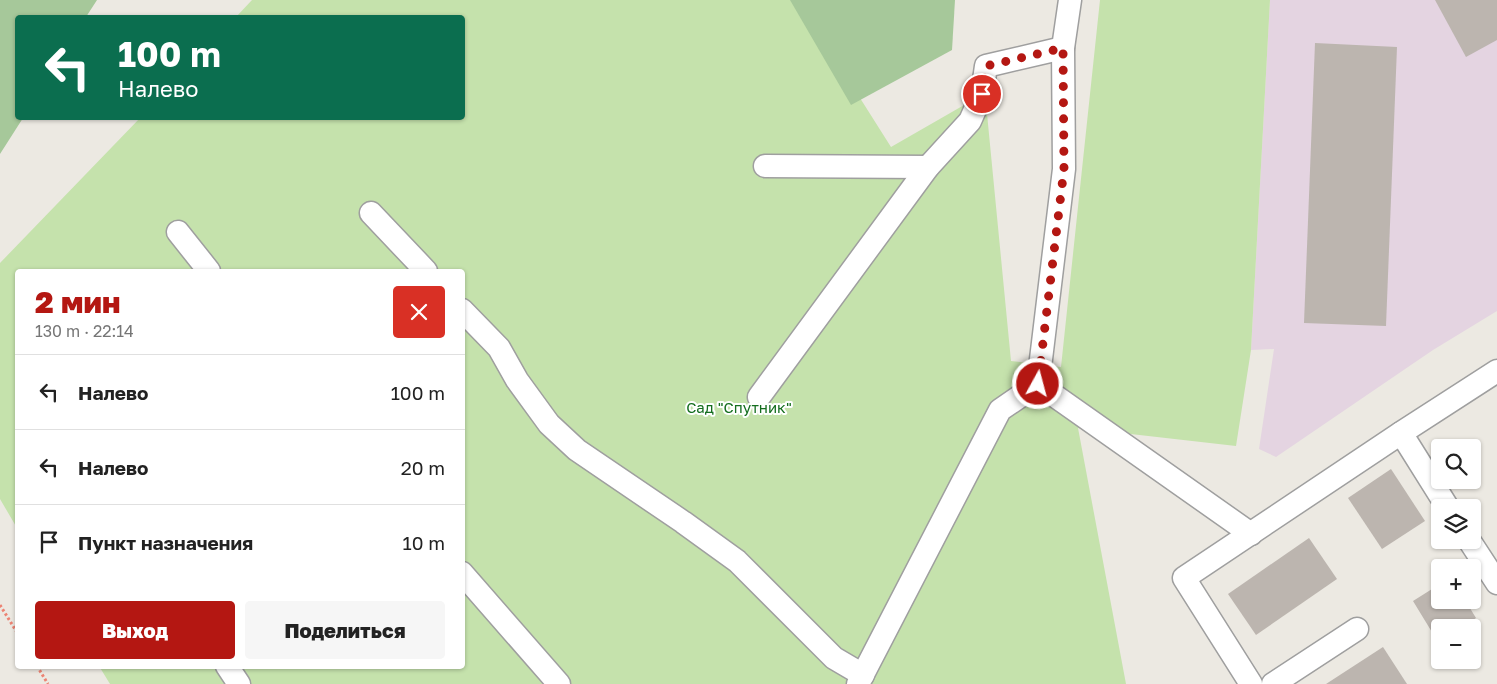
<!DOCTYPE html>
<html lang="ru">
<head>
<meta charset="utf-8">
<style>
  :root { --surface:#fff; --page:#f6f6f6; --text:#222; --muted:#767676; --line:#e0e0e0; --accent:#b41712 }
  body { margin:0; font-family:"Golos Text",sans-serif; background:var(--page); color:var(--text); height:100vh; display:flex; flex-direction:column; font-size:19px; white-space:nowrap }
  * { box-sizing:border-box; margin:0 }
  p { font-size:16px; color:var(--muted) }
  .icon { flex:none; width:28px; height:28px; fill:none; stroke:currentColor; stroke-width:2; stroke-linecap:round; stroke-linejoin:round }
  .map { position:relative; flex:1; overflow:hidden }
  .drawer { position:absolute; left:15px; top:269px; width:450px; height:400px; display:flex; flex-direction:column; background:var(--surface); border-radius:5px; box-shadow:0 1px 4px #0004 }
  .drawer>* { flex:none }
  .hud { position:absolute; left:15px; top:15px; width:450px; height:105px; border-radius:5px; box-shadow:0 1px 4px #0004; background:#0b6e4f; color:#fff; overflow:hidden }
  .controls { position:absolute; left:1431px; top:439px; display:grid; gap:10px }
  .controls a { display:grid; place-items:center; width:50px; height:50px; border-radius:5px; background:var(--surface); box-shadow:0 1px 4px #0004; font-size:25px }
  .pin { position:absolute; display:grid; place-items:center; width:42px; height:42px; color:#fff; margin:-21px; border:2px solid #fff; border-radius:50%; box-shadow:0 1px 5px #0007 }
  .me { position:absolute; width:55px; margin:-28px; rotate:7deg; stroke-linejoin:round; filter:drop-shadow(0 0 4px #0008) }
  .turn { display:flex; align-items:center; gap:18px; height:105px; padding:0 20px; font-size:22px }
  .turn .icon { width:65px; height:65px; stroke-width:2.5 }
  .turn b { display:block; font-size:35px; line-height:42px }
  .round { display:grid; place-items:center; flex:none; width:52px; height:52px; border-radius:5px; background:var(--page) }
  .overview { display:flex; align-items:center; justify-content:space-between; height:85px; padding:0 20px }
  h1 { font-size:30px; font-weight:800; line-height:38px; color:var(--accent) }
  .button { display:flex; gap:10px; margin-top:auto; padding:10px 20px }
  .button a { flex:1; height:58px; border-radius:5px; background:var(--accent); color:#fff; font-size:20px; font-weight:800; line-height:58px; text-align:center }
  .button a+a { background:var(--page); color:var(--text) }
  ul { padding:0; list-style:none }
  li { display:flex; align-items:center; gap:15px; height:75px; padding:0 20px; border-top:1px solid var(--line) }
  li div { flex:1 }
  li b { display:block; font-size:19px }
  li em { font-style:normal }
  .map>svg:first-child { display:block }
</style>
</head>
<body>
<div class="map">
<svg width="1497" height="684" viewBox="0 0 1497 684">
  <rect width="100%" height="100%" fill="#ece9e2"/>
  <!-- industrial -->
  <path fill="#e4d4e1" d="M1270,0H1497V311L1433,350L1276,457L1259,449L1274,349L1251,350Z"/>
  <!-- grass -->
  <path fill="#c5e2ac" d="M252,0H798L891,147L985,93L1011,361L1061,367L1100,0H1270L1251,350L1236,446L1078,428L1126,684H110L99,666H462V271H18L17,528L0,499V263L140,118H462V18L236,17Z"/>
  <!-- forest -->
  <g fill="#a6c89a">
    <path d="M0,0H97L86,17L18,18V118H23L0,154Z"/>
    <path d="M790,0H955L952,50L851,105Z"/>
  </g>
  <!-- building -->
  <g fill="#bcb5af">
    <path d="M1435,0H1497V40L1466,57Z"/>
    <path d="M1315,43L1397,47L1386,326L1304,323Z"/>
    <path d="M1391,469L1425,521L1382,549L1348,498Z"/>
    <path d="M1309,538L1337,579L1256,635L1228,594Z"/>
    <path d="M1440,584V600H1465L1476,618L1461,628H1440V641L1438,642L1413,601Z"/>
    <path d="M1383,647L1407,684H1326Z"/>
  </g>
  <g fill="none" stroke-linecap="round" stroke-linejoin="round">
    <!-- minor casing -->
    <g stroke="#9f9f9f" stroke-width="25">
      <g id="minor">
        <path d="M1070,0L1063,48L1064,169L1038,384L1251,534"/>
        <path d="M765,166L928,167"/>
        <path d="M371,213L426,271"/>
        <path d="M178,232L209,271"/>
        <path d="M462,310L499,348L517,380L549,424L577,450L683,522L737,561L834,658L863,675"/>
        <path d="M759,397L928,167L970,121L982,94L986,66L1063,48"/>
        <path d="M1401,433L1448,508"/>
        <path d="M1469,540L1497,583"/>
        <path d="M462,573L559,684"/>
        <path d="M227,666L239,684"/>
        <path d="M858,684L1000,410L1038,384"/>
        <path d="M1251,684L1184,578L1401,433L1497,371"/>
        <path d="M1273,684L1357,629"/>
      </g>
    </g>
    <!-- path -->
    <g stroke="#ec8373" stroke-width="3" stroke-dasharray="2.5 2.5" stroke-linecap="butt">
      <path d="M0,605L18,634"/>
      <path d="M37,666L48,684"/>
    </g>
    <!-- minor -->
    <use href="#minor" stroke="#fff" stroke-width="22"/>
  </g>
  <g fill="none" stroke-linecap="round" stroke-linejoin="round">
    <!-- route -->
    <path stroke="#b41712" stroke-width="9" stroke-dasharray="0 16.2" d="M982,94L986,66L1063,48L1064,169L1038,384"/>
  </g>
  <g text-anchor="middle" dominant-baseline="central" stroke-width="4" stroke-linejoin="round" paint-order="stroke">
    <!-- park labels -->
    <g font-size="15" fill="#156e1f" stroke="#fff">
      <text x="739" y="407">Сад "Спутник"</text>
    </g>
  </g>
</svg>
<div class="controls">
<a><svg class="icon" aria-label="search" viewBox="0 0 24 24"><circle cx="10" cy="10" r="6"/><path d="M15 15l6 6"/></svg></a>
<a><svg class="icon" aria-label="layers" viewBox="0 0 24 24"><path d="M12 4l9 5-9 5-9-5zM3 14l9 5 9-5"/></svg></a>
<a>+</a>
<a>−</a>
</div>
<div class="pin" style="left:982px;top:94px;background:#d93025"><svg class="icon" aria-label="arrive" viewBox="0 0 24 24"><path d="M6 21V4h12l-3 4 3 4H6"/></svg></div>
<svg class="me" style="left:1038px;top:384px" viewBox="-20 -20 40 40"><circle r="17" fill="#b41712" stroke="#fff" stroke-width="3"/><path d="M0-11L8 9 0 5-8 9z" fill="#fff"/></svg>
<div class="hud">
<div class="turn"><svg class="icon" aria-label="left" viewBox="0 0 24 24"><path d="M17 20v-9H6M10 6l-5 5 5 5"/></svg><div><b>100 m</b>Налево</div></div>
</div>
<section class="drawer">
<div class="overview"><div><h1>2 мин</h1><p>130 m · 22:14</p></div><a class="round" style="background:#d93025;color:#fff"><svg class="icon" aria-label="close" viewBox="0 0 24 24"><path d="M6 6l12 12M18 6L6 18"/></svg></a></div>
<ul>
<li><svg class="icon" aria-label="left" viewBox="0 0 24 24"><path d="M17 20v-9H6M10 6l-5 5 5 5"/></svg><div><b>Налево</b></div><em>100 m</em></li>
<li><svg class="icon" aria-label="left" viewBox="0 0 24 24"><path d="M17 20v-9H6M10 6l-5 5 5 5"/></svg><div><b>Налево</b></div><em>20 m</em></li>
<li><svg class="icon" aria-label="arrive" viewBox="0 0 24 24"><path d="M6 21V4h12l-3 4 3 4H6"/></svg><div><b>Пункт назначения</b></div><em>10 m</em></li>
</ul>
<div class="button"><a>Выход</a><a>Поделиться</a></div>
</section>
</div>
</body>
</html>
